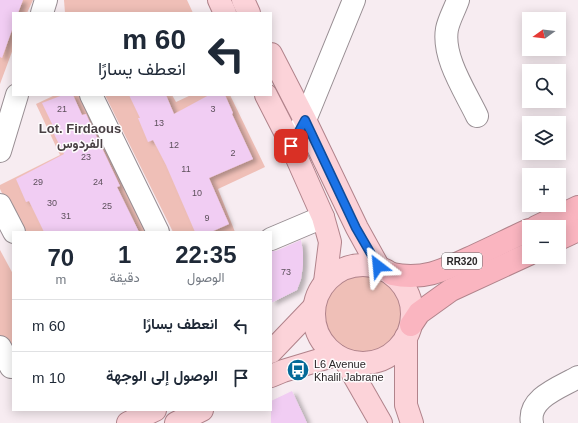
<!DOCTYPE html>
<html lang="ar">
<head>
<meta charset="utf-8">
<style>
  :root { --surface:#fff; --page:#f2f2f3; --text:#1f2937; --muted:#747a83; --line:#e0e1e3 }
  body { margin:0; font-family:Arial,Vazirmatn,sans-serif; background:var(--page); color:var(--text); direction:rtl; height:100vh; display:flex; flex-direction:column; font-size:15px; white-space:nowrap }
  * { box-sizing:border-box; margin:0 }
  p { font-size:13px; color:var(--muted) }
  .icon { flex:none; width:22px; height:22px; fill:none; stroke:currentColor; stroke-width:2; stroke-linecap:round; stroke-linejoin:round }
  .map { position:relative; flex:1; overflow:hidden; direction:ltr }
  .side { position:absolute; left:12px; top:231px; width:260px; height:180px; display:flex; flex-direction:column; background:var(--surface); border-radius:0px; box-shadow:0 2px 10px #0003; direction:rtl }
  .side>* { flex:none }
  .hud { position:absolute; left:12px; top:12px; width:260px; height:84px; border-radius:0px; box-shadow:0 2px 10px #0003; direction:rtl; background:#fff; color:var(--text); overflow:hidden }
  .needle { width:26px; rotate:255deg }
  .fabs { position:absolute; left:522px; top:12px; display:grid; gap:8px }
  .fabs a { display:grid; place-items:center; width:44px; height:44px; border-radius:0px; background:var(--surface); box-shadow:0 2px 10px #0003; font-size:20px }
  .pin { position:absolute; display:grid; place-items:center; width:34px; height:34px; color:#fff; margin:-17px; border-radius:8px; box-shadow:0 2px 6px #0006 }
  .me { position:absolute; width:44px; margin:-22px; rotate:331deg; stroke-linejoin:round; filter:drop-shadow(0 0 3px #0008) }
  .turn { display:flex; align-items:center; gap:14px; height:84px; padding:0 20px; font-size:18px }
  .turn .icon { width:52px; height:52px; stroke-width:2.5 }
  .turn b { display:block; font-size:28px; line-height:34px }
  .eta { display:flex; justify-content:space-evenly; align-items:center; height:68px; text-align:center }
  .eta b { font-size:24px; font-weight:800; line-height:28px }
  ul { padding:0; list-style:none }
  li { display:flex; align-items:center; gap:12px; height:52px; padding:0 20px; border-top:1px solid var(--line) }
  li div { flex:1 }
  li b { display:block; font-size:15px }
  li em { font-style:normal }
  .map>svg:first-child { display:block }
</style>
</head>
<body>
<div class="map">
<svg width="578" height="423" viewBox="0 0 578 423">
  <defs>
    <filter id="shadow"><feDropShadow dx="4.5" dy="2.5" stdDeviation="2" flood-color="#0004"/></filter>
  </defs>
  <rect width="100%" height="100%" fill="#f7ecf1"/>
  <!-- green -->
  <g fill="#efbfb7">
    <path d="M0,0H33L27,13H13V49L0,84Z"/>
    <path d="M64,0H187L193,13H65Z"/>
    <path d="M55,95H79L146,232H21L0,189V185L60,155L36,104Z"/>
    <path d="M105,95H172L176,102L191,95H230L265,167L218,189L235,232H173Z"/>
    <path d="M0,250L13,274V345L7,348L0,337Z"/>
    <path d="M368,273C387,277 399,286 401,307C403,320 399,341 386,347C380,350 374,352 368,353C342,358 323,336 323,312C323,304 326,293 332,286C341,276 355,274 368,273Z"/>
  </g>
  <!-- building -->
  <g fill="#f1cdf3" filter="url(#shadow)">
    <path d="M0,0H23L18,13H13V27L2,58L0,57Z"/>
    <path d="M63,95H73L82,115L86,114L120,186L117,187L139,232H44L29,201L26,202L16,179L64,154L52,130L54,128L42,103Z"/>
    <path d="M129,95H166L174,114L209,95H225L233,113L232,114L253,159L209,178L229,224L211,232H195L166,165L153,140L148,142L138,118H140Z"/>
    <path d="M301,240L303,252V265L301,279L297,290L271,303V251H276Z"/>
    <path d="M292,391L307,423H271V401Z"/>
  </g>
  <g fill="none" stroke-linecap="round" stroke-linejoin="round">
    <!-- minor casing -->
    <g stroke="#988e93" stroke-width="24">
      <g id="minor">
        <path d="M458,0C455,9 449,19 447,29C442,57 465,91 477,116"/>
        <path d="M42,13L46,0"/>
        <path d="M91,95L158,232"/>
        <path d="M291,146L305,120L354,0"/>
        <path d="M0,151L17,95"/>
        <path d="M0,205L14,232"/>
        <path d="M271,239L323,217"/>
        <path d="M0,347L11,367"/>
        <path d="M532,423C527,398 561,387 578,377"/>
      </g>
    </g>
    <!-- major casing -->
    <g stroke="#b1838b" stroke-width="24">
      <g id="major">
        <path d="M219,0L225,13"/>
        <path d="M243,0L249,13"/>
        <path d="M271,54L305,120L357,228L378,266"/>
        <path d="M266,95L288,138L323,217L330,242L325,282"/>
        <circle cx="363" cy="314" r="49"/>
        <path d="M406,337V405L412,423"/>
        <path d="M271,352L314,307"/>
        <path d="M345,360L381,423"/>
        <path d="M271,376L283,371L336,355"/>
        <path d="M128,423L155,410"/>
        <path d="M176,423L202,410"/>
      </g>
    </g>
    <!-- highway casing -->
    <g stroke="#b1838b" stroke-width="24">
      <g id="highway">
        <path d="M536,227L578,207"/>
        <path d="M559,239L578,230"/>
        <path d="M392,274C425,281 446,269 476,255C494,247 511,238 529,230"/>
        <path d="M411,325L419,313L451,290L529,254"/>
      </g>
    </g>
    <!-- minor -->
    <use href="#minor" stroke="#fff" stroke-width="22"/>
    <!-- major -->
    <use href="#major" stroke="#fcd3d9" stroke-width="22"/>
    <!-- highway -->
    <use href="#highway" stroke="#fab5c0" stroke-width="22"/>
  </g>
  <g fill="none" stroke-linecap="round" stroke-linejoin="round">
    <!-- route casing -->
    <g stroke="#114b97" stroke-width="10">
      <path id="route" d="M291,146L305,120L356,228L378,266"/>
    </g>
    <!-- route -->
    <use href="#route" stroke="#1a73e8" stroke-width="7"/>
  </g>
  <!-- icons -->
  <defs>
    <g id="bus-disc" transform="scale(1.15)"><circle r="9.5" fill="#066a98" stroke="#fefcfd"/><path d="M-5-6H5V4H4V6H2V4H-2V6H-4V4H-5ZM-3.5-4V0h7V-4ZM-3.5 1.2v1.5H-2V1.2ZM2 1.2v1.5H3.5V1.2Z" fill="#fff"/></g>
  </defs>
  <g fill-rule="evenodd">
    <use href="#bus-disc" x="298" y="370"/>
  </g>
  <g text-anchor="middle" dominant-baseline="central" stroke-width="3" stroke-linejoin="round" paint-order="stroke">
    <!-- number labels -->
    <g font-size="9" fill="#5c505b">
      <text x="62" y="109">21</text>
      <text x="213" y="109">3</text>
      <text x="159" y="123">13</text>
      <text x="174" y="145">12</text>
      <text x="233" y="153">2</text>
      <text x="86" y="157">23</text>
      <text x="186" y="169">11</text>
      <text x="38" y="182">29</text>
      <text x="98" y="182">24</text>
      <text x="197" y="193">10</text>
      <text x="52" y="203">30</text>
      <text x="107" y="206">25</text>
      <text x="66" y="216">31</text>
      <text x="207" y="218">9</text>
      <text x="286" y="272">73</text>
    </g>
    <!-- shield labels -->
    <rect fill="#fefcfd" stroke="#6a6668" stroke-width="1" x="442" y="253" width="40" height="16" rx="3"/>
    <g font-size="10" font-weight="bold" fill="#2a2628">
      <text x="462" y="261">RR320</text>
    </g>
    <!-- poi labels -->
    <g font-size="11" fill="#2a2628" stroke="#fefcfd" text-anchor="start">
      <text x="314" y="364">L6 Avenue<tspan x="314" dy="13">Khalil Jabrane</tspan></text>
    </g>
    <!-- quarter labels -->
    <g font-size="13" font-weight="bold" fill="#494044" stroke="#fefcfd">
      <text x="80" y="128">Lot. Firdaous<tspan x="80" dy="15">الفردوس</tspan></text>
    </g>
  </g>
</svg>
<div class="fabs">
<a><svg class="needle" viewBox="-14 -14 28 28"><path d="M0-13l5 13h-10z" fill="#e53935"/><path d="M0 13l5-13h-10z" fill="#747a83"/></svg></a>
<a><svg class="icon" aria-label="search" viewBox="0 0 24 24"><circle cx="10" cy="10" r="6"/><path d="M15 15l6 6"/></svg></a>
<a><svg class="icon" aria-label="layers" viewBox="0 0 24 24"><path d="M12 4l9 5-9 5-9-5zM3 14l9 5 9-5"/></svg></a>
<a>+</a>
<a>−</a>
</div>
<div class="pin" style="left:291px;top:146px;background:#d93025"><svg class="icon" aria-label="arrive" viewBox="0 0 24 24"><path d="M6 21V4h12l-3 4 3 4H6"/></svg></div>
<svg class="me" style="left:378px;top:266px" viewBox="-20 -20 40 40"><path d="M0-17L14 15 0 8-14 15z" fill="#1a73e8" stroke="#fff" stroke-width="4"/></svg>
<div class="hud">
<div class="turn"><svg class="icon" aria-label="left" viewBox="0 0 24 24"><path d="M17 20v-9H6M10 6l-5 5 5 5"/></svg><div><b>60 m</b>انعطف يسارًا</div></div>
</div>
<section class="side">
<div class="eta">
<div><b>22:35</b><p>الوصول</p></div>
<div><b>1</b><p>دقيقة</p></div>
<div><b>70</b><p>m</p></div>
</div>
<ul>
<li><svg class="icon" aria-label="left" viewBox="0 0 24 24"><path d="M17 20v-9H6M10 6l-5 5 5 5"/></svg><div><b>انعطف يسارًا</b></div><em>60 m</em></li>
<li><svg class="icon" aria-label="arrive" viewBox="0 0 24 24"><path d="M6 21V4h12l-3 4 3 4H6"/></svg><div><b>الوصول إلى الوجهة</b></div><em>10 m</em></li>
</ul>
</section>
</div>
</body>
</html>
